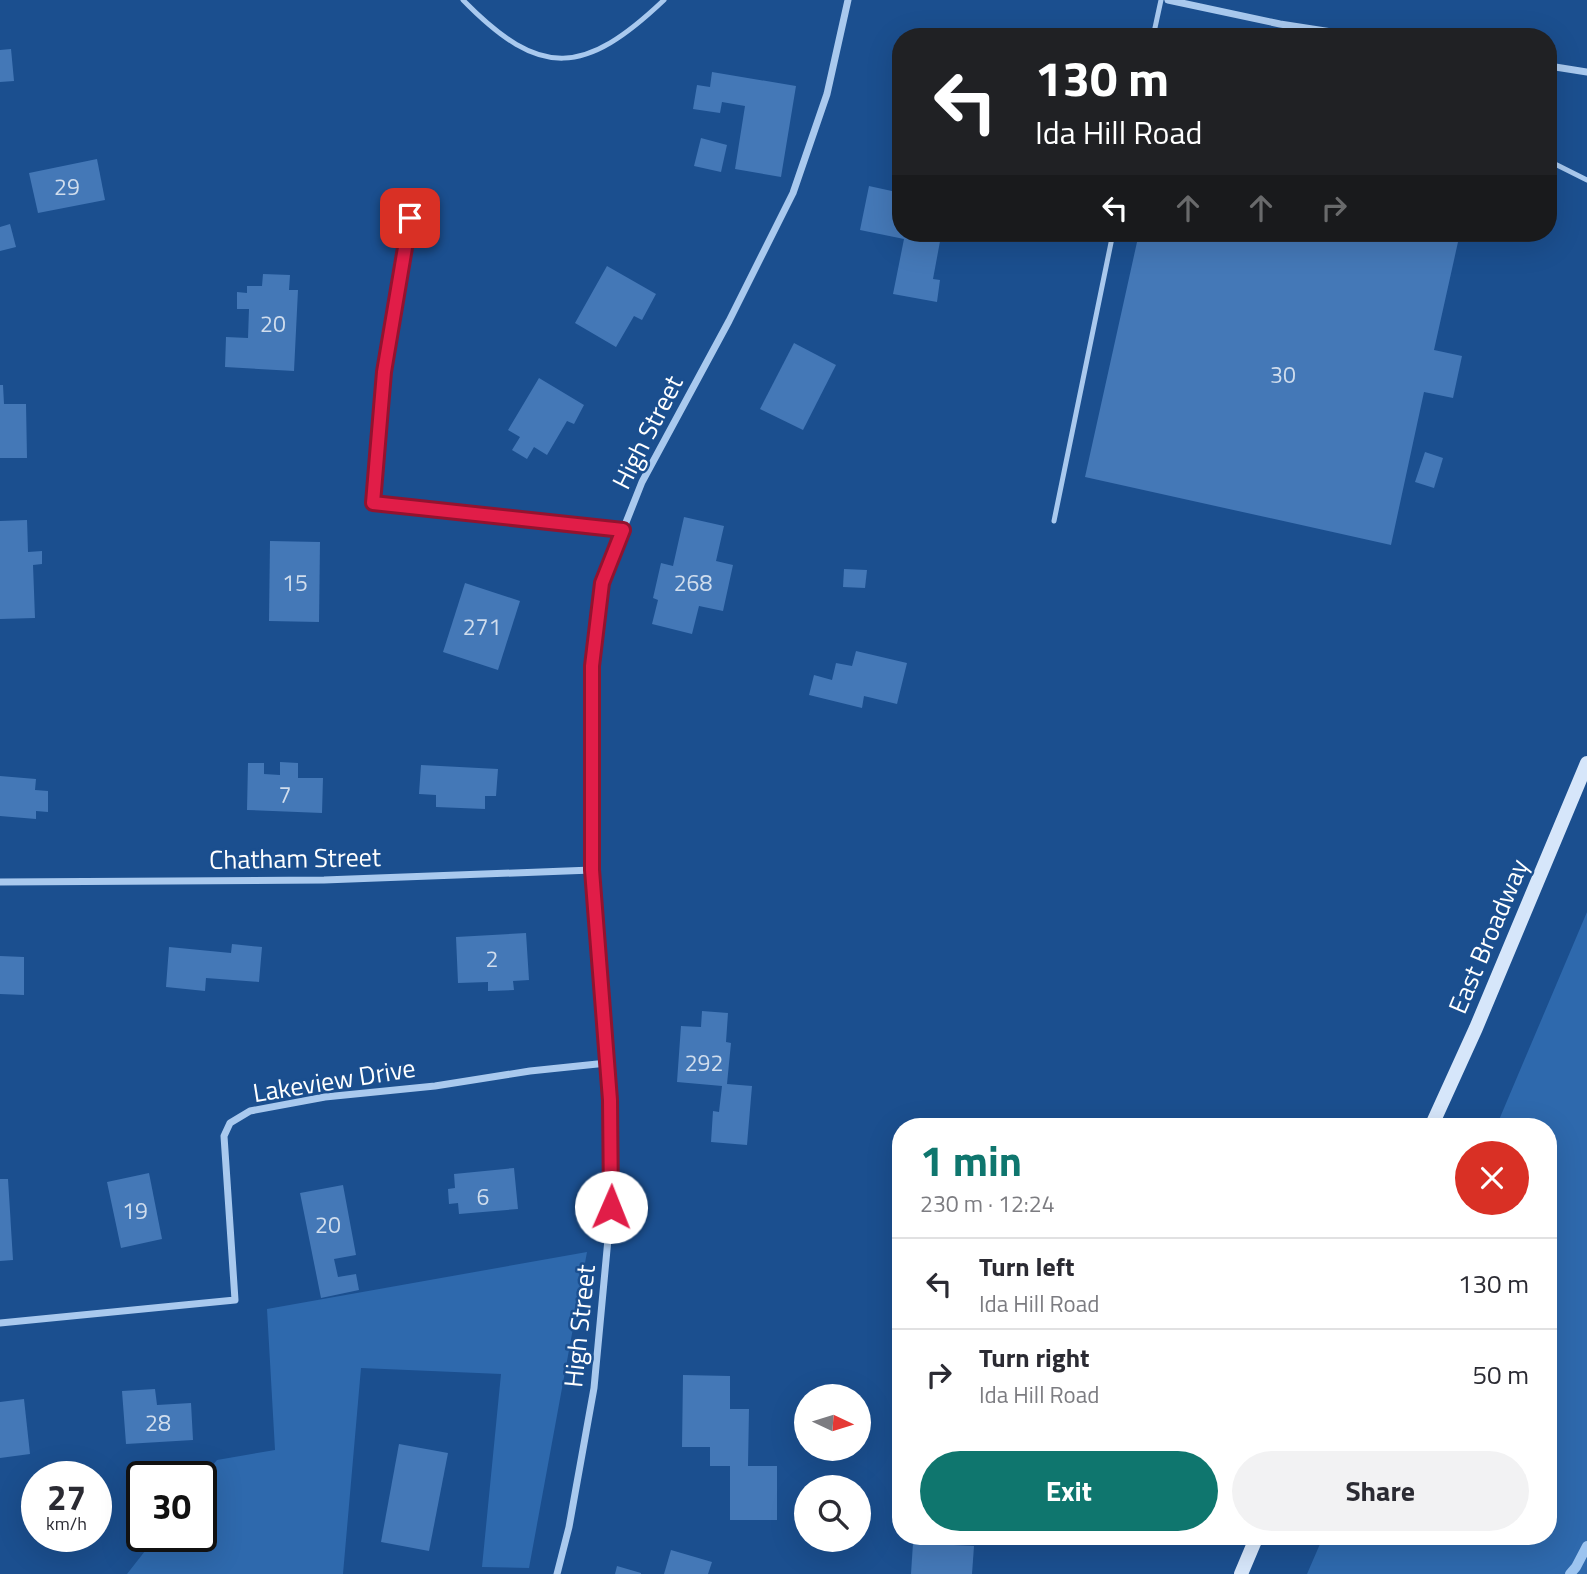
<!DOCTYPE html>
<html lang="en">
<head>
<meta charset="utf-8">
<style>
  :root { --surface:#fff; --page:#f2f2f3; --text:#2b2b33; --muted:#7c7c81; --line:#e1e1e2; --accent:#0f766e }
  body { margin:0; font-family:"Titillium Web",sans-serif; background:var(--page); color:var(--text); height:100vh; display:flex; flex-direction:column; font-size:26px; white-space:nowrap }
  * { box-sizing:border-box; margin:0 }
  p { font-size:23px; color:var(--muted) }
  .icon { flex:none; width:38px; height:38px; fill:none; stroke:currentColor; stroke-width:2; stroke-linecap:round; stroke-linejoin:round }
  .map { position:relative; flex:1; overflow:hidden }
  .panel { position:absolute; left:892px; top:1118px; width:665px; height:427px; display:flex; flex-direction:column; background:var(--surface); border-radius:28px; box-shadow:0 7px 28px #0002 }
  .panel>* { flex:none }
  .guide { position:absolute; left:892px; top:28px; width:665px; height:214px; border-radius:28px; box-shadow:0 7px 28px #0002; background:#202124; color:#fff; overflow:hidden }
  .needle { width:46px; rotate:94deg }
  .fabs { position:absolute; left:794px; top:1384px; display:grid; gap:14px }
  .fabs a { display:grid; place-items:center; width:77px; height:77px; border-radius:50%; background:var(--surface); box-shadow:0 7px 28px #0002; font-size:35px }
  .speed { position:absolute; left:21px; top:1461px; display:flex; gap:14px; font-size:35px; font-weight:700; text-align:center }
  .speed>* { display:grid; place-content:center; width:91px; height:91px; border-radius:50%; background:var(--surface); box-shadow:0 7px 28px #0002; line-height:1 }
  .speed small { font-size:18px; font-weight:400 }
  .speed .limit { border:4px solid #111; border-radius:10px; background:#fff; color:#111 }
  .pin { position:absolute; display:grid; place-items:center; width:60px; height:60px; color:#fff; margin:-30px; border-radius:14px; box-shadow:0 4px 10px #0006 }
  .me { position:absolute; width:77px; margin:-38px; rotate:1deg; stroke-linejoin:round; filter:drop-shadow(0 0 5px #0008) }
  .turn { display:flex; align-items:center; gap:24px; height:147px; padding:0 28px; font-size:32px }
  .turn .icon { width:91px; height:91px; stroke-width:2.5 }
  .turn b { display:block; font-size:49px; line-height:60px }
  .lanes { display:flex; align-items:center; height:66px; padding:0 28px; background:#0003; justify-content:center; gap:35px; direction:ltr }
  .lanes .off { opacity:.35 }
  .round { display:grid; place-items:center; flex:none; width:74px; height:74px; border-radius:37px; background:var(--page) }
  .head { display:flex; align-items:center; justify-content:space-between; height:119px; padding:0 28px }
  h1 { font-size:42px; font-weight:700; line-height:52px; color:var(--accent) }
  .action { display:flex; gap:14px; margin-top:auto; padding:14px 28px }
  .action a { flex:1; height:80px; border-radius:42px; background:var(--accent); color:#fff; font-size:28px; font-weight:700; line-height:80px; text-align:center }
  .action a+a { background:var(--page); color:var(--text) }
  ul { padding:0; list-style:none }
  li { display:flex; align-items:center; gap:21px; height:91px; padding:0 28px; border-top:2px solid var(--line) }
  li div { flex:1 }
  li b { display:block; font-size:26px }
  li em { font-style:normal }
  .map>svg:first-child { display:block }
</style>
</head>
<body>
<div class="map">
<svg width="1587" height="1574" viewBox="0 0 1587 1574">
  <rect width="100%" height="100%" fill="#1b4f8f"/>
  <!-- green -->
  <g fill="#2e69ad">
    <path d="M1587,912V1574H1307L1323,1537L1549,1536V1127H1496Z"/>
    <path d="M587,1252L529,1568L482,1567L501,1374L361,1368L343,1574H127L156,1537L201,1536V1479L217,1460L275,1450L267,1309Z"/>
  </g>
  <g fill="none" stroke-linecap="round" stroke-linejoin="round">
    <!-- stream -->
    <path stroke="#9cc4f0" stroke-width="10" d="M1570,1574L1576,1567L1587,1546"/>
  </g>
  <!-- building -->
  <g fill="#4478b7">
    <path d="M11,49L14,81L0,82V50Z"/>
    <path d="M712,72L796,86L781,177L735,169L745,106L722,102L720,113L693,109L697,85L710,87Z"/>
    <path d="M701,138L727,145L721,172L694,166Z"/>
    <path d="M97,159L105,200L38,213L29,173Z"/>
    <path d="M869,186L901,193V233H924L941,236L933,279L940,280L937,302L893,294L904,239L860,230Z"/>
    <path d="M10,224L16,247L0,251V227Z"/>
    <path d="M1139,233H1460L1434,350L1462,356L1453,398L1424,392L1391,545L1085,477Z"/>
    <path d="M607,266L656,294L642,320L634,316L616,347L575,323Z"/>
    <path d="M263,274L290,275L289,290H298L294,371L225,367L226,337L248,338L249,309H237V292L247,293V286H262Z"/>
    <path d="M794,343L836,365L803,430L760,409Z"/>
    <path d="M539,378L584,405L574,424L567,421L547,455L534,447L527,459L512,450L520,437L508,430Z"/>
    <path d="M0,385H3L4,404H26L27,458H0Z"/>
    <path d="M1425,452L1443,458L1434,488L1415,482Z"/>
    <path d="M684,517L724,526L716,561L733,565L723,611L699,606L692,634L652,624L658,600L653,598L661,563L673,566Z"/>
    <path d="M27,520L28,552L42,551V564L33,565L35,618L0,619V521Z"/>
    <path d="M270,541L320,542L319,622L269,621Z"/>
    <path d="M844,569L867,570L865,588L843,587Z"/>
    <path d="M465,583L520,601L498,670L443,652Z"/>
    <path d="M856,651L907,663L897,704L864,696L862,708L809,695L814,675L832,680L836,663L852,666Z"/>
    <path d="M280,762L298,763V778H323L322,813L247,810L248,763H264V774L280,775Z"/>
    <path d="M421,765L498,769L496,796H485V809L436,807V795L419,794Z"/>
    <path d="M0,776L36,779L35,790L48,791V812L36,811V819L0,816Z"/>
    <path d="M526,933L529,980L513,981L514,990L488,991V982L458,983L456,937Z"/>
    <path d="M232,944L262,947L259,982L206,978L205,991L166,987L169,947L231,953Z"/>
    <path d="M0,956L24,957V995L0,994Z"/>
    <path d="M702,1011L728,1013L726,1042L731,1043L727,1084L752,1086L747,1145L711,1142L713,1111L719,1112L722,1086L677,1082L681,1026L701,1027Z"/>
    <path d="M514,1168L518,1209L459,1214L458,1203L449,1204L448,1189L455,1188L454,1174Z"/>
    <path d="M149,1173L162,1239L121,1248L107,1182Z"/>
    <path d="M0,1179H8L13,1260L0,1261Z"/>
    <path d="M343,1185L356,1255L334,1259L338,1277L356,1274L359,1290L321,1298L300,1193Z"/>
    <path d="M683,1375L730,1376V1409H749L748,1466H777V1520H730V1466H710V1447H682Z"/>
    <path d="M155,1389L157,1405L191,1403L193,1440L126,1444L122,1391Z"/>
    <path d="M24,1399L30,1454L0,1458V1402Z"/>
    <path d="M399,1444L448,1453L429,1551L381,1542Z"/>
    <path d="M913,1543L974,1546L972,1574H911Z"/>
    <path d="M671,1550L712,1562L708,1574H664Z"/>
    <path d="M617,1566L641,1573V1574H615Z"/>
  </g>
  <g fill="none" stroke-linecap="round" stroke-linejoin="round">
    <!-- service -->
    <g stroke="#a9c9ee" stroke-width="5">
      <path d="M463,0C541,80 585,75 664,0"/>
      <path d="M1153,37L1161,0"/>
      <path d="M1549,161L1587,180"/>
      <path d="M1054,521L1113,233"/>
    </g>
    <!-- minor -->
    <g stroke="#a9c9ee" stroke-width="7">
      <path d="M1168,0L1280,24L1364,37"/>
      <path d="M1549,66L1587,72"/>
      <path d="M410,218L384,372L373,503L623,530"/>
      <path d="M0,882L324,880L592,870"/>
      <path d="M0,1323L235,1300L224,1136L230,1123L250,1111L325,1097L435,1086L530,1071L607,1063"/>
      <path d="M557,1574L569,1527L594,1388L611,1207L610,1100L592,870V666L602,583L642,482L729,321L793,193L827,94L848,0"/>
    </g>
    <!-- secondary -->
    <g stroke="#d6e6fa" stroke-width="14">
      <path d="M1431,1127L1476,1028L1587,763"/>
      <path d="M1241,1574L1257,1536"/>
    </g>
  </g>
  <g fill="none" stroke-linecap="round" stroke-linejoin="round">
    <!-- route casing -->
    <g stroke="#92132f" stroke-width="18">
      <path id="route" d="M410,218L384,372L373,503L623,530L602,583L592,666V870L610,1100L611,1207"/>
    </g>
    <!-- route -->
    <use href="#route" stroke="#e11d48" stroke-width="12"/>
  </g>
  <g text-anchor="middle" dominant-baseline="central" stroke-width="5" stroke-linejoin="round" paint-order="stroke">
    <!-- number labels -->
    <g font-size="23" fill="#d0dded">
      <text x="67" y="186">29</text>
      <text x="273" y="323">20</text>
      <text x="1283" y="374">30</text>
      <text x="295" y="582">15</text>
      <text x="693" y="582">268</text>
      <text x="482" y="626">271</text>
      <text x="285" y="794">7</text>
      <text x="492" y="958">2</text>
      <text x="704" y="1062">292</text>
      <text x="483" y="1196">6</text>
      <text x="135" y="1210">19</text>
      <text x="328" y="1224">20</text>
      <text x="158" y="1422">28</text>
    </g>
    <!-- street labels -->
    <g font-size="26" fill="#fff" stroke="#1b4f8f">
      <text transform="translate(647 432) rotate(-63)">High Street</text>
      <text transform="translate(295 858) rotate(-1)">Chatham Street</text>
      <text transform="translate(1488 936) rotate(-67)">East Broadway</text>
      <text transform="translate(334 1080) rotate(-9)">Lakeview Drive</text>
      <text transform="translate(579 1326) rotate(-84)">High Street</text>
    </g>
  </g>
</svg>
<div class="fabs">
<a><svg class="needle" viewBox="-14 -14 28 28"><path d="M0-13l5 13h-10z" fill="#e53935"/><path d="M0 13l5-13h-10z" fill="#7c7c81"/></svg></a>
<a><svg class="icon" aria-label="search" viewBox="0 0 24 24"><circle cx="10" cy="10" r="6"/><path d="M15 15l6 6"/></svg></a>
</div>
<div class="speed"><div>27<small>km/h</small></div><div class="limit">30</div></div>
<div class="pin" style="left:410px;top:218px;background:#d93025"><svg class="icon" aria-label="arrive" viewBox="0 0 24 24"><path d="M6 21V4h12l-3 4 3 4H6"/></svg></div>
<svg class="me" style="left:611px;top:1207px" viewBox="-20 -20 40 40"><circle r="19" fill="#fff"/><path d="M0-13L10 11 0 6-10 11z" fill="#e11d48"/></svg>
<div class="guide">
<div class="turn"><svg class="icon" aria-label="left" viewBox="0 0 24 24"><path d="M17 20v-9H6M10 6l-5 5 5 5"/></svg><div><b>130 m</b>Ida Hill Road</div></div>
<div class="lanes"><svg class="icon" aria-label="left" viewBox="0 0 24 24"><path d="M17 20v-9H6M10 6l-5 5 5 5"/></svg><svg class="icon off" aria-label="ahead" viewBox="0 0 24 24"><path d="M12 20V5M6 11l6-6 6 6"/></svg><svg class="icon off" aria-label="ahead" viewBox="0 0 24 24"><path d="M12 20V5M6 11l6-6 6 6"/></svg><svg class="icon off" aria-label="right" viewBox="0 0 24 24"><path d="M7 20v-9h11M14 6l5 5-5 5"/></svg></div>
</div>
<section class="panel">
<div class="head"><div><h1>1 min</h1><p>230 m · 12:24</p></div><a class="round" style="background:#d93025;color:#fff"><svg class="icon" aria-label="close" viewBox="0 0 24 24"><path d="M6 6l12 12M18 6L6 18"/></svg></a></div>
<ul>
<li><svg class="icon" aria-label="left" viewBox="0 0 24 24"><path d="M17 20v-9H6M10 6l-5 5 5 5"/></svg><div><b>Turn left</b><p>Ida Hill Road</p></div><em>130 m</em></li>
<li><svg class="icon" aria-label="right" viewBox="0 0 24 24"><path d="M7 20v-9h11M14 6l5 5-5 5"/></svg><div><b>Turn right</b><p>Ida Hill Road</p></div><em>50 m</em></li>
</ul>
<div class="action"><a>Exit</a><a>Share</a></div>
</section>
</div>
</body>
</html>
